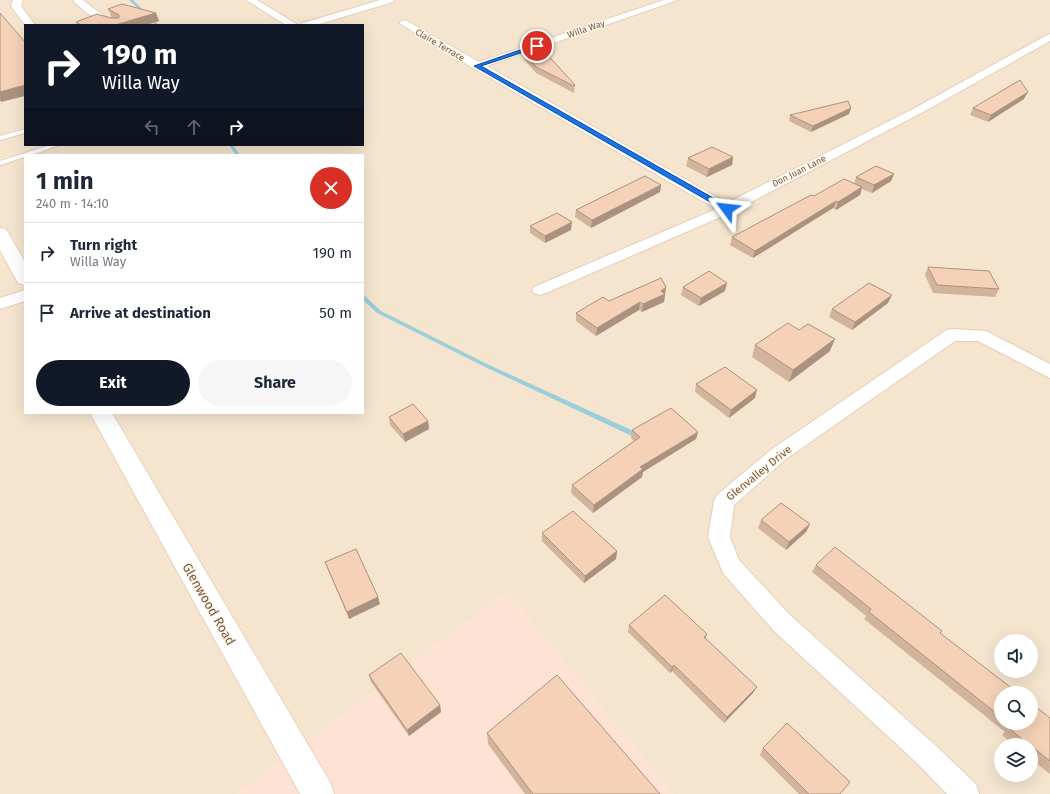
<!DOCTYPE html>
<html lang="en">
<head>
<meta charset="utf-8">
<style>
  :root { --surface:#fff; --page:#f6f6f7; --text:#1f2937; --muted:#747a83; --line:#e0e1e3; --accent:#111827 }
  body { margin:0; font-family:"Fira Sans",sans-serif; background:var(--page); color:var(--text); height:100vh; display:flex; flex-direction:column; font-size:15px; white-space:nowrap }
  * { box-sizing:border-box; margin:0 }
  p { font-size:13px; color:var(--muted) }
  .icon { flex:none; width:22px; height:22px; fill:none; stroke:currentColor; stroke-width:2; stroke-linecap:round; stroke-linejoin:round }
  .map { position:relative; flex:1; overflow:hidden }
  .sheet { position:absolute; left:24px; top:154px; width:340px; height:260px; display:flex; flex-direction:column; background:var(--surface); border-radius:0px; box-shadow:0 4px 16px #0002 }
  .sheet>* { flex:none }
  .banner { position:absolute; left:24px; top:24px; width:340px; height:122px; border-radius:0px; box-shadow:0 4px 16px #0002; background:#111827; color:#fff; overflow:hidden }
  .fabs { position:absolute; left:994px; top:634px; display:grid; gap:8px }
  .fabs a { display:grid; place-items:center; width:44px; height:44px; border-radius:50%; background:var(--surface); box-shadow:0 4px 16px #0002; font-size:20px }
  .pin { position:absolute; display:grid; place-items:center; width:34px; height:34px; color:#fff; margin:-17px; border:2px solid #fff; border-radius:50%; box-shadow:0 1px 4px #0007 }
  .me { position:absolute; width:44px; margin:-22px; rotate:300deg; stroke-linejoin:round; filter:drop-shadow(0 0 3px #0008) }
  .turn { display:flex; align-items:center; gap:14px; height:84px; padding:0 12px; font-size:18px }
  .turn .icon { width:52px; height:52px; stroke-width:2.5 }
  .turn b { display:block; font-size:28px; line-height:34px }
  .lanes { display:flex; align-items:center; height:38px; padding:0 12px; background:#0003; justify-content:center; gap:20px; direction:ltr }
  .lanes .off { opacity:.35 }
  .round { display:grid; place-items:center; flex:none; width:42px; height:42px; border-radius:21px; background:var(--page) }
  .overview { display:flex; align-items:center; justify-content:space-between; height:68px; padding:0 12px }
  h1 { font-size:24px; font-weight:700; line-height:30px }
  .button { display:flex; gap:8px; margin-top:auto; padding:8px 12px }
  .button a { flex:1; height:46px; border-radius:24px; background:var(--accent); color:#fff; font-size:16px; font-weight:700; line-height:46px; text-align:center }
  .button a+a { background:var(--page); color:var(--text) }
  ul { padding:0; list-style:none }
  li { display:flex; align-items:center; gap:12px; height:60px; padding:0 12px; border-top:1px solid var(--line) }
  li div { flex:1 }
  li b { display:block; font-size:15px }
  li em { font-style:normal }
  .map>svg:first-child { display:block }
</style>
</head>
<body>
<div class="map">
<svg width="1050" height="794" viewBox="0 0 1050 794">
  <rect width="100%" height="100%" fill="#fdf3e1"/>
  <!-- residential -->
  <path fill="#f5e5cf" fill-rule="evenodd" d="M0,0H1050V794H673L507,592L237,794H0ZM25,25H363V145H25ZM25,155H363V413H25ZM1001,641H1031V671H1001ZM1001,693H1031V723H1001ZM1001,745H1031V775H1001Z"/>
  <!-- commercial -->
  <path fill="#fee2d4" d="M507,592L673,794H237Z"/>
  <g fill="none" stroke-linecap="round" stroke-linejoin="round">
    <!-- stream -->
    <g fill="#9bceda" fill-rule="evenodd">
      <path d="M129,0H133L159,25H155Z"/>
      <path d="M229,145H233L240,155H236Z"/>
      <path d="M363,295L365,296L381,311L485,363L640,434L641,436L640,438H636L481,365L377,313L363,300Z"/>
    </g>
    <!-- service casing -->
    <g stroke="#e2cfbd" stroke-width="2">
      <g id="service">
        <path d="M25,129V133L0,140V136Z"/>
        <path d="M50,145H59L32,155H25V157L0,165V161Z"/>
      </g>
    </g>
    <!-- minor casing -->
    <g stroke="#e2cfbd" stroke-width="2">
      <g id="minor">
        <path d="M13,0H23L21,6L35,25H25L11,6Z"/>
        <path d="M73,0H83L94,9L121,25C103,25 85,14 73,0Z"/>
        <path d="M246,0H257L298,25H286Z"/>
        <path d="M380,0H395L393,2L316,25H301L303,23Z"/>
        <path d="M664,0H678L487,66L727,203L915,108L1047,35L1050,34V41L923,112L732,212L546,293L540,295L534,293L532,290L534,287L716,209L473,68L399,23L404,20L407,21L479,62Z"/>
        <path d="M25,290V301L0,309V298Z"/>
        <path d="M951,329L986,331L1050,364V378L978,341H955L786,459L734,505L730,537L739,560L790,615L935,745L976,784L979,794H947L917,763L774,631L723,573L708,537L714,501L717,495L772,449L945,331Z"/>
      </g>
    </g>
    <!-- secondary casing -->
    <g stroke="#e7d1ba" stroke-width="2">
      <g id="secondary">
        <path d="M0,228L6,229L25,262V285L18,283L0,250Z"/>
        <path d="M90,413H112L330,782L334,794H300Z"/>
      </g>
    </g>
    <!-- service -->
    <use href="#service" fill="#fff" fill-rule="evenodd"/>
    <!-- minor -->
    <use href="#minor" fill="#fff" fill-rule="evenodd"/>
    <!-- secondary -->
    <use href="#secondary" fill="#fff" fill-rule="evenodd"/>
  </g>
  <!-- wall -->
  <g fill="#d2b49d">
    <path d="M108,9L156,13L159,21L146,25H77L76,22L112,18Z"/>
    <path d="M525,53L575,85L574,92V93L536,73L525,60Z"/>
    <path d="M1024,99L988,122L970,115L973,108Z"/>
    <path d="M851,108L849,114L811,132L789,121L790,115Z"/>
    <path d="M733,157L732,165L707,177L686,166L688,158Z"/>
    <path d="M894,174L891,181L872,193L862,189L860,195L836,210L833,208L753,258L730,245L732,237L854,184L856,177Z"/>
    <path d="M661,185L660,192L591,228L575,217L576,210L618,189Z"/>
    <path d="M530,226L571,230L545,243L530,233Z"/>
    <path d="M928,267L999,289L995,297L933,293L925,275Z"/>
    <path d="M666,287L664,302L642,312L639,310L596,336L576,321V313L609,301Z"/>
    <path d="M683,287L725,291L699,306L681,295Z"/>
    <path d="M888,303L852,330L829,317L832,309Z"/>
    <path d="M755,345L830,351L789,382L752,357Z"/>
    <path d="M696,384L755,398L729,418L695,392Z"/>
    <path d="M389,417L428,421L429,429L405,442L390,425Z"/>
    <path d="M632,430L698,432L696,439L643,472L642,477L593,513L571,493L572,485L634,441L631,438Z"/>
    <path d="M761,520L810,524L806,532L786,550L758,528Z"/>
    <path d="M542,533L617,551L616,559L584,583L542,541Z"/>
    <path d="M325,562L380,604L349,619L328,570Z"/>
    <path d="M816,565L940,633L1001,693V723H1031L1050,718V774L1031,759V745H1014L1002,735L1005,732L864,619L866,616L812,572Z"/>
    <path d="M629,625L707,634L706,639L753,693L724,723L672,671L670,673L628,632Z"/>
    <path d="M369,675L440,705L441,712L409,736L371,682Z"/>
    <path d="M487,733L660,794H525L488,744Z"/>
    <path d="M763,748L840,794H799L760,755Z"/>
  </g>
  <!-- shaded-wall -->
  <g fill="#ab9280">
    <path d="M156,13L159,21L146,25H115Z"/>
    <path d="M25,85V96L1,102L0,100V92Z"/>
    <path d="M1028,92L1024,99L988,122L991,115Z"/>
    <path d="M851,108L849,114L811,132L813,126Z"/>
    <path d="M733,157L732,165L707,177L709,169Z"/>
    <path d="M894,174L891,181L872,193L874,185Z"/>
    <path d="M661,185L660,192L591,228L592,220Z"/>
    <path d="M862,187L860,195L836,210L838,202Z"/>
    <path d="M836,201L833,208L753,258L755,251Z"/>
    <path d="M572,222L571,230L545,243V236Z"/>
    <path d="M727,283L725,291L699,306L701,298Z"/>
    <path d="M666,287L664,302L642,312L643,304L661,291Z"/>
    <path d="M892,295L888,303L852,330L855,322Z"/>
    <path d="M640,302L639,310L596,336L597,328Z"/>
    <path d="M835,339L830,351L789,382L793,370Z"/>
    <path d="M757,390L755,398L729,418L731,410Z"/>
    <path d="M428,421L429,429L405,442L403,434Z"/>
    <path d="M698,432L696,439L643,472L642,477L593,513L594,505L640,467Z"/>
    <path d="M810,524L806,532L786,550L789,542Z"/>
    <path d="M617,551L616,559L584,583L585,576Z"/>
    <path d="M378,597L380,604L349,619L347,612Z"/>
    <path d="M674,665L672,671L670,673L672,667Z"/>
    <path d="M757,687L753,693L724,723L727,717Z"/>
    <path d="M440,705L441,712L409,736L407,730Z"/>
  </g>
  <!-- building -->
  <g fill="#f4d1b7" stroke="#ab9280">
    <path d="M122,4L156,13L115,25H81L76,22L97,14L111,18H119V15L108,9Z"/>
    <path d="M0,13L25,42V85L0,92Z"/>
    <path d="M544,51L575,85L574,86L536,67L525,53Z"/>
    <path d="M1020,80L1028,92L991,115L973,108Z"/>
    <path d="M848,101L851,108L813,126L790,115Z"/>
    <path d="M712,147L733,157L709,169L688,158Z"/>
    <path d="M876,166L894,174L874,185L856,177Z"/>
    <path d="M645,176L661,185L592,220L576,210Z"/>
    <path d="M844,179L862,187L838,202L836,201L755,251L732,237L811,195L814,196Z"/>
    <path d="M557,213L572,222L545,236L530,226Z"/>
    <path d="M928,267L989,271L999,289L937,285Z"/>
    <path d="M709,271L727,283L701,298L683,287Z"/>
    <path d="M661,278L666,287L661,291L665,294L643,304L640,302L597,328L576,313L603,297L609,301Z"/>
    <path d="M869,283L892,295L855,322L832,309Z"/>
    <path d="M788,323L799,330L808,324L835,339L793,370L755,345Z"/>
    <path d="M725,367L757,390L731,410L696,384Z"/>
    <path d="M413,404L428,421L403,434L389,417Z"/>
    <path d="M671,408L698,432L640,467L643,469L594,505L572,485L640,437L632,430Z"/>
    <path d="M781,503L810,524L789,542L761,520Z"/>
    <path d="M573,511L617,551L585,576L542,533Z"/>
    <path d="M835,547L942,631L940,633L1018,693H1001V717L869,612L871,609L816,565Z"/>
    <path d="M356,549L378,597L347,612L325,562Z"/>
    <path d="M665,595L707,634L704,637L757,687L727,717L674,665L672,667L629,625Z"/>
    <path d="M401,653L440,705L407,730L369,675Z"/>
    <path d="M557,675L660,794H533L487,733Z"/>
    <path d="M1031,703L1050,718V761L1031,746V745H1029L1010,729L1012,726L1009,723H1031Z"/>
    <path d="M787,723L850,782L840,794H809L763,748Z"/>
  </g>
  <!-- route -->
  <path fill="#1a73e8" stroke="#114b97" d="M537,44L539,47L481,66L729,207V210H724L474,66Z"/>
  <g text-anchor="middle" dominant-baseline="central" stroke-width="3" stroke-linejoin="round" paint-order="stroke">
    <!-- far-street labels -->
    <g font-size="9" fill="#765947" stroke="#fff7e9">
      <text transform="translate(586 29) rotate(-19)">Willa Way</text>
      <text transform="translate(440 45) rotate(30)">Claire Terrace</text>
      <text transform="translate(799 171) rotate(-27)">Don Juan Lane</text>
    </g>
    <!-- street labels -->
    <g font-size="11" fill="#765947" stroke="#fff7e9">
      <text transform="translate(759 473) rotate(-39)">Glenvalley Drive</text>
    </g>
    <!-- near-street labels -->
    <g font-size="13" fill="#765947" stroke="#fff7e9">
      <text transform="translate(209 604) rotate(60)">Glenwood Road</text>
    </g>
  </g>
</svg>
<div class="fabs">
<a><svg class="icon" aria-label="sound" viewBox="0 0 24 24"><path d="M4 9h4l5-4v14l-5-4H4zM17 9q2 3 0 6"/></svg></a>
<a><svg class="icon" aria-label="search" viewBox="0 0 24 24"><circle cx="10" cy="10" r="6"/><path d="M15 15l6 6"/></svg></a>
<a><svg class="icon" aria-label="layers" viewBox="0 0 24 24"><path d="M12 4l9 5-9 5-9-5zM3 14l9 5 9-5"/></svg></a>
</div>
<div class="pin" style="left:537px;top:46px;background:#d93025"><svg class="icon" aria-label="arrive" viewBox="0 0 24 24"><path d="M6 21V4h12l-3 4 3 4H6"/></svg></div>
<svg class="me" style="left:727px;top:209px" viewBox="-20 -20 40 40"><path d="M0-17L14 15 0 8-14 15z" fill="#1a73e8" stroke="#fff" stroke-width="4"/></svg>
<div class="banner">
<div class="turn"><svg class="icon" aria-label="right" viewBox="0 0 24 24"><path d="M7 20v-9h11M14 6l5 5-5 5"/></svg><div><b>190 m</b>Willa Way</div></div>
<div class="lanes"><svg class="icon off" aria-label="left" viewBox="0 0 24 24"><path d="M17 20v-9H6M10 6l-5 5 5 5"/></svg><svg class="icon off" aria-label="ahead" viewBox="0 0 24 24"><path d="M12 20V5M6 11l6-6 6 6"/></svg><svg class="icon" aria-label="right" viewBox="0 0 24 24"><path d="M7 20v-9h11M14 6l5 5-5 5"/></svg></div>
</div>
<section class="sheet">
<div class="overview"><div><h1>1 min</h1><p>240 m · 14:10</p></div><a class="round" style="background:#d93025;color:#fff"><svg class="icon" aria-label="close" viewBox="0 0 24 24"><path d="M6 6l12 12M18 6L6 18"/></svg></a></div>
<ul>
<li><svg class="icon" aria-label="right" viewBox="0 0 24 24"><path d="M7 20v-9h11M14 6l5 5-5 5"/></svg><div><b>Turn right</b><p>Willa Way</p></div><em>190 m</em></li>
<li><svg class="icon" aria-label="arrive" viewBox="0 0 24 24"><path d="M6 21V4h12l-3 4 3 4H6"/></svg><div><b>Arrive at destination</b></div><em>50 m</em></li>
</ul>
<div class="button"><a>Exit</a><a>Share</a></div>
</section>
</div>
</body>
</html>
